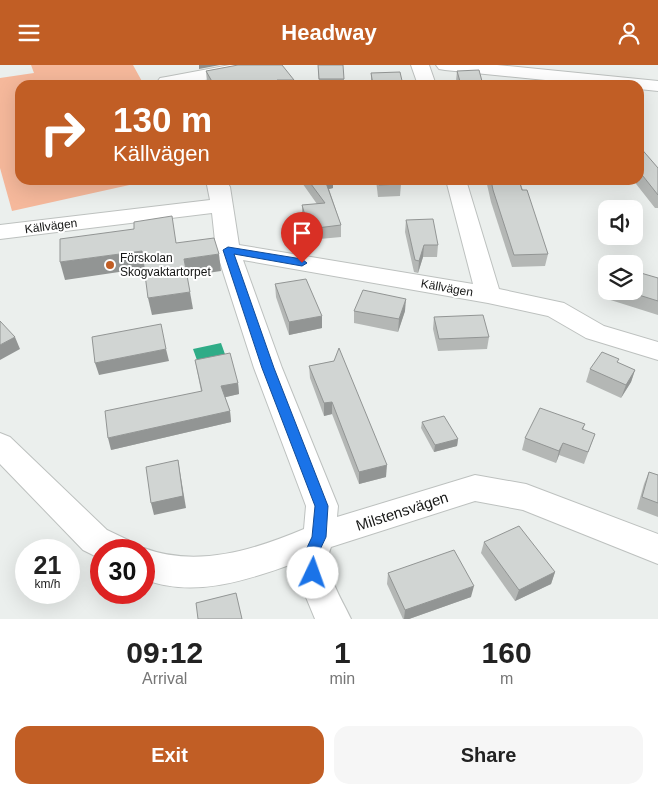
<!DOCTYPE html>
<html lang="en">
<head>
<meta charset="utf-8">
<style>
  :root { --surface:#fff; --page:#f6f6f6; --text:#222; --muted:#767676; --accent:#c15e25 }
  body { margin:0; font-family:Helvetica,sans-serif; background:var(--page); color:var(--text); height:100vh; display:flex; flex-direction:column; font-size:19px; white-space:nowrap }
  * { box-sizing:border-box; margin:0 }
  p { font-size:16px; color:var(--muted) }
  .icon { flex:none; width:28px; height:28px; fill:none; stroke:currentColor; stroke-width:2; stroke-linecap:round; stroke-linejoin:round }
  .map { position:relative; height:554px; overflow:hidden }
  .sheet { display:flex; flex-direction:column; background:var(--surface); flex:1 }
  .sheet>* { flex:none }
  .guide { position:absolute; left:15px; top:15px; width:629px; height:105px; border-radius:15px; box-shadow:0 5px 20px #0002; background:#c15e25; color:#fff; overflow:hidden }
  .tools { position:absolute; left:598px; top:135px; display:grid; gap:10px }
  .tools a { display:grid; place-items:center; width:45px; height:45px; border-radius:10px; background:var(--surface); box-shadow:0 5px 20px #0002; font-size:25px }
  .speed { position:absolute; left:15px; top:474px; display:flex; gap:10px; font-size:25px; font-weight:700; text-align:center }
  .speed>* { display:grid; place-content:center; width:65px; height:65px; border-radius:50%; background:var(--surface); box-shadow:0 5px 20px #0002; line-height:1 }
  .speed small { font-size:12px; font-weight:400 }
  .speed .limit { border:8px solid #d22; background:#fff; color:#111 }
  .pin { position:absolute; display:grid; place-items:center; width:42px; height:42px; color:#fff; margin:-51px -21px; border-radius:50% 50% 50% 0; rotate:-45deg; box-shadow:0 0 5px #0007 }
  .pin .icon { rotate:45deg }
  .me { position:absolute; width:55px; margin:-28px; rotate:3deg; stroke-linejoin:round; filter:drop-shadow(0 0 4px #0008) }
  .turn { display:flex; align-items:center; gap:18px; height:105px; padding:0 15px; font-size:22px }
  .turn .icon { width:65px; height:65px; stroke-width:2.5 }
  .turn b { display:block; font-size:35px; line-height:42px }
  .eta { display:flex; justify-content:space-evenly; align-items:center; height:85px; text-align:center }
  .eta b { font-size:30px; font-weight:800; line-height:35px }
  .action { display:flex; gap:10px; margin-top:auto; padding:10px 15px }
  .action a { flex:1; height:58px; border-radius:15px; background:var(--accent); color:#fff; font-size:20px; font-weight:800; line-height:58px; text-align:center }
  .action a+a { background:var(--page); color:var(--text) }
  header { display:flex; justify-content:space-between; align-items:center; height:65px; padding:0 15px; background:var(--accent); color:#fff; font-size:22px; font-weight:800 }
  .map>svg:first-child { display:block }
</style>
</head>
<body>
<header><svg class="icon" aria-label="menu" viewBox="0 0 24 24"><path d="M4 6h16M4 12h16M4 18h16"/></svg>Headway<svg class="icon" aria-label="person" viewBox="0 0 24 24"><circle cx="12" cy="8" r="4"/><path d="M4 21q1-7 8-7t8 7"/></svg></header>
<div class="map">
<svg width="658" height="554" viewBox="0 0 658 554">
  <rect width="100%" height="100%" fill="#ebefed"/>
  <!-- green -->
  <path fill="#f5b89b" d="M31,0H133L144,20H20V115H152L12,146L0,103V13L34,8Z"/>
  <!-- water -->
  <path fill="#2fac87" d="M221,278L226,292L198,298L193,284Z"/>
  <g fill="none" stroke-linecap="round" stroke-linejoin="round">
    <!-- minor casing -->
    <g stroke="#bdc1bf" stroke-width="2">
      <g id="minor">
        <path d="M230,0H267L264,4L258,5L178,20H159L157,17L160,13L166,12Z"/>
        <path d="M411,0H429L436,20H418Z"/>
        <path d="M436,0H497L658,16V26L639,24V20H595L445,5L439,4Z"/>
        <path d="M206,115H226L230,122L239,180L473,219L446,115H466L499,224L564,238L604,261L658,277V295L586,273L548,251L488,238L243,195L282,303L338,441L337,452L475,410L526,419L658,469V499L523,445L475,436L331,482C321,504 342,534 351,554H315L296,508L295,498C248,515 193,534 144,514V485H139L144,483C197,503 254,485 304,464L306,441L254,303L216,185L212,148L0,174V160L210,135Z"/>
        <path d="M0,368L10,372L107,465L128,475L133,485H101V494L83,485L0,399Z"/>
      </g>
    </g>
    <!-- minor -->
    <use href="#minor" fill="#fff" fill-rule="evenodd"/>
  </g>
  <!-- wall -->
  <g fill="#b4b7b5">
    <path d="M318,0L344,14V20H319Z"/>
    <path d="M206,6L294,15V20H209L207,17Z"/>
    <path d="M457,6L483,20H456V16Z"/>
    <path d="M371,8L403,20H371Z"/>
    <path d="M639,81L658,103V143H655L633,115H639Z"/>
    <path d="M300,115H333V123L329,124L341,160V172L309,175L302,152V140L317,139Z"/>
    <path d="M376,115H400L401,119L400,131L378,132Z"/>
    <path d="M486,115H519L548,189L545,201L512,202L491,137Z"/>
    <path d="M406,155L438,180L437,192H423L418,208L414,207L405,167Z"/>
    <path d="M658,213V250L601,232L606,216V226H634Z"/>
    <path d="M275,219L322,263L289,270L276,232Z"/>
    <path d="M354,246H405L398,267L354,258Z"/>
    <path d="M434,252L489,272L487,284L438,286L433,264Z"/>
    <path d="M195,295L238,318L239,329L225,332L230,346L231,357L111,385L201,326Z"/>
    <path d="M334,296L386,412L359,419L332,349L324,351L310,313L309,301Z"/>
    <path d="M618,298L635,305L631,317L621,333L586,317L590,304Z"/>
    <path d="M422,357L458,374L457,381L434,387L421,363Z"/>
    <path d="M585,359L583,365L595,369L584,399L559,390L556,398L522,385L525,373Z"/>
    <path d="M649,407L658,410V452L637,444L644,419Z"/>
    <path d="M484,477L555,507L551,519L515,536L481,488Z"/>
    <path d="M388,508L471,532L409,554H403L387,519Z"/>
  </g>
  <!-- shaded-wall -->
  <g fill="#929594">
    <path d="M199,0H220L199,4Z"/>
    <path d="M325,115H333V123L325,125Z"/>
    <path d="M424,180L423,192L418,208L419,196Z"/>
    <path d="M142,186L146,203L65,215L60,197Z"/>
    <path d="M219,189L221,206L187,211L184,194Z"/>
    <path d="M190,227L193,244L152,250L148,233Z"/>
    <path d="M406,234L405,246L398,267L399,254Z"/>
    <path d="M322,251V263L289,270V257Z"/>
    <path d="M15,272L20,284L0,295V280Z"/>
    <path d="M166,284L169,296L99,310L95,298Z"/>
    <path d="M635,305L631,317L621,333L626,320Z"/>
    <path d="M238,318L239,329L222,333L221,321Z"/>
    <path d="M332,337V349L324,351V338Z"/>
    <path d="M230,346L231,357L111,385L108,373Z"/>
    <path d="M458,374L457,381L434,387L435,380Z"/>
    <path d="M563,378L559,390L556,398L559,386Z"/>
    <path d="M178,395L186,443L154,450L151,438Z"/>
    <path d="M387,400L386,412L359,419V407Z"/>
    <path d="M555,507L551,519L515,536L519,525Z"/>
    <path d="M474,521L471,532L409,554H404L405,545Z"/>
  </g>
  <!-- building -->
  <g fill="#d1d5d3" stroke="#929594">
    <path d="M238,0H282L294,15H277L282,20H254L253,19L245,20H214L206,6Z"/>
    <path d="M318,0H343L344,14H319Z"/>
    <path d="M479,5L483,20H461L457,6Z"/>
    <path d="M400,7L403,20H373L371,8Z"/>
    <path d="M639,81L658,103V130L639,106Z"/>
    <path d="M308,115H325L341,160L309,164L302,140L325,138Z"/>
    <path d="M378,115H400L401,119L379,120Z"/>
    <path d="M491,115H519L522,125H527L548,189L514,190L493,125Z"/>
    <path d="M172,151L176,178L214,173L219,189L184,194L190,227L148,233L142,186L60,197V174L134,164V157Z"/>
    <path d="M433,154L438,180H424L419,196L415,195L406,155Z"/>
    <path d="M634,206L658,213V236L626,226H634Z"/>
    <path d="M306,214L322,251L289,257L275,219Z"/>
    <path d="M363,225L406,234L399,254L354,246Z"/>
    <path d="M483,250L489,272L439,274L434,252Z"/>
    <path d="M0,256L15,272L0,280Z"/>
    <path d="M161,259L166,284L95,298L92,272Z"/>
    <path d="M339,283L387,400L359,407L332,337L324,338L309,301L334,296Z"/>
    <path d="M602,287L619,294L617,297L635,305L626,320L590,304Z"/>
    <path d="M230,288L238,318L221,321L230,346L108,373L105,346L202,326L195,295Z"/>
    <path d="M540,343L585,359L582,364L595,369L588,387L563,378L559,386L525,373Z"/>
    <path d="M444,351L458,374L435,380L422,357Z"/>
    <path d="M178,395L183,431L151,438L146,402Z"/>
    <path d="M649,407L658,410V438L642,432Z"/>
    <path d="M519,461L555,507L519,525L484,477Z"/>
    <path d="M454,485L474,521L405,545L388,508Z"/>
    <path d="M236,528L242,554H198L196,538Z"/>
  </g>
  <!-- route -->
  <path fill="#1a73e8" stroke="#114b97" d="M228,182L302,194L307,198L302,201L234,189L274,303L328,441L326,472L318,489L320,508L318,513L313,515L308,513L304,489L312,472L315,441L262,303L223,185Z"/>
  <!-- markers -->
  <circle fill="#c15e25" stroke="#fff" stroke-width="2" cx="110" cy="200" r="5"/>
  <g text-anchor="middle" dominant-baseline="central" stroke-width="4" stroke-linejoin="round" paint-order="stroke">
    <!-- street labels -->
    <g font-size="12" fill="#151615" stroke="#fff">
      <text transform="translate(51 161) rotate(-7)">Källvägen</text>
      <text transform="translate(447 223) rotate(10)">Källvägen</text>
    </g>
    <!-- poi labels -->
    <g font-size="12" fill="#151615" stroke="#fff" text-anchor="start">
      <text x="120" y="193">Förskolan<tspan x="120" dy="14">Skogvaktartorpet</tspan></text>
    </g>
    <!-- near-street labels -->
    <g font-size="15" fill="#151615" stroke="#fff">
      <text transform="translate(402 446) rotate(-18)">Milstensvägen</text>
    </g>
  </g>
</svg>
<div class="tools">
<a><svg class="icon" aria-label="sound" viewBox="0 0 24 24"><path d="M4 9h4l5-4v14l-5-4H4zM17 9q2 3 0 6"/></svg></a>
<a><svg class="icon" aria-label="layers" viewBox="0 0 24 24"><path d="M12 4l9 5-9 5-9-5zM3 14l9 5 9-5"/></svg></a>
</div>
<div class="speed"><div>21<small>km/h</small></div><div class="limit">30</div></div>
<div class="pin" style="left:302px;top:198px;background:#d93025"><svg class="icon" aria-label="arrive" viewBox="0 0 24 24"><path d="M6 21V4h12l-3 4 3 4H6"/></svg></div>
<svg class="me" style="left:313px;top:508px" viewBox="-20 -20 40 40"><circle r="19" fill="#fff"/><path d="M0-13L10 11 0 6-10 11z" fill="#1a73e8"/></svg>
<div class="guide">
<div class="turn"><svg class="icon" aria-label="right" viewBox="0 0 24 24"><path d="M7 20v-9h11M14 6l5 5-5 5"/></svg><div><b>130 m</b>Källvägen</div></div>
</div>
</div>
<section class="sheet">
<div class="eta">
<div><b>09:12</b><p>Arrival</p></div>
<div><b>1</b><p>min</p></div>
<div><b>160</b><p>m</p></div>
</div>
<div class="action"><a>Exit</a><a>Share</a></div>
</section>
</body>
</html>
